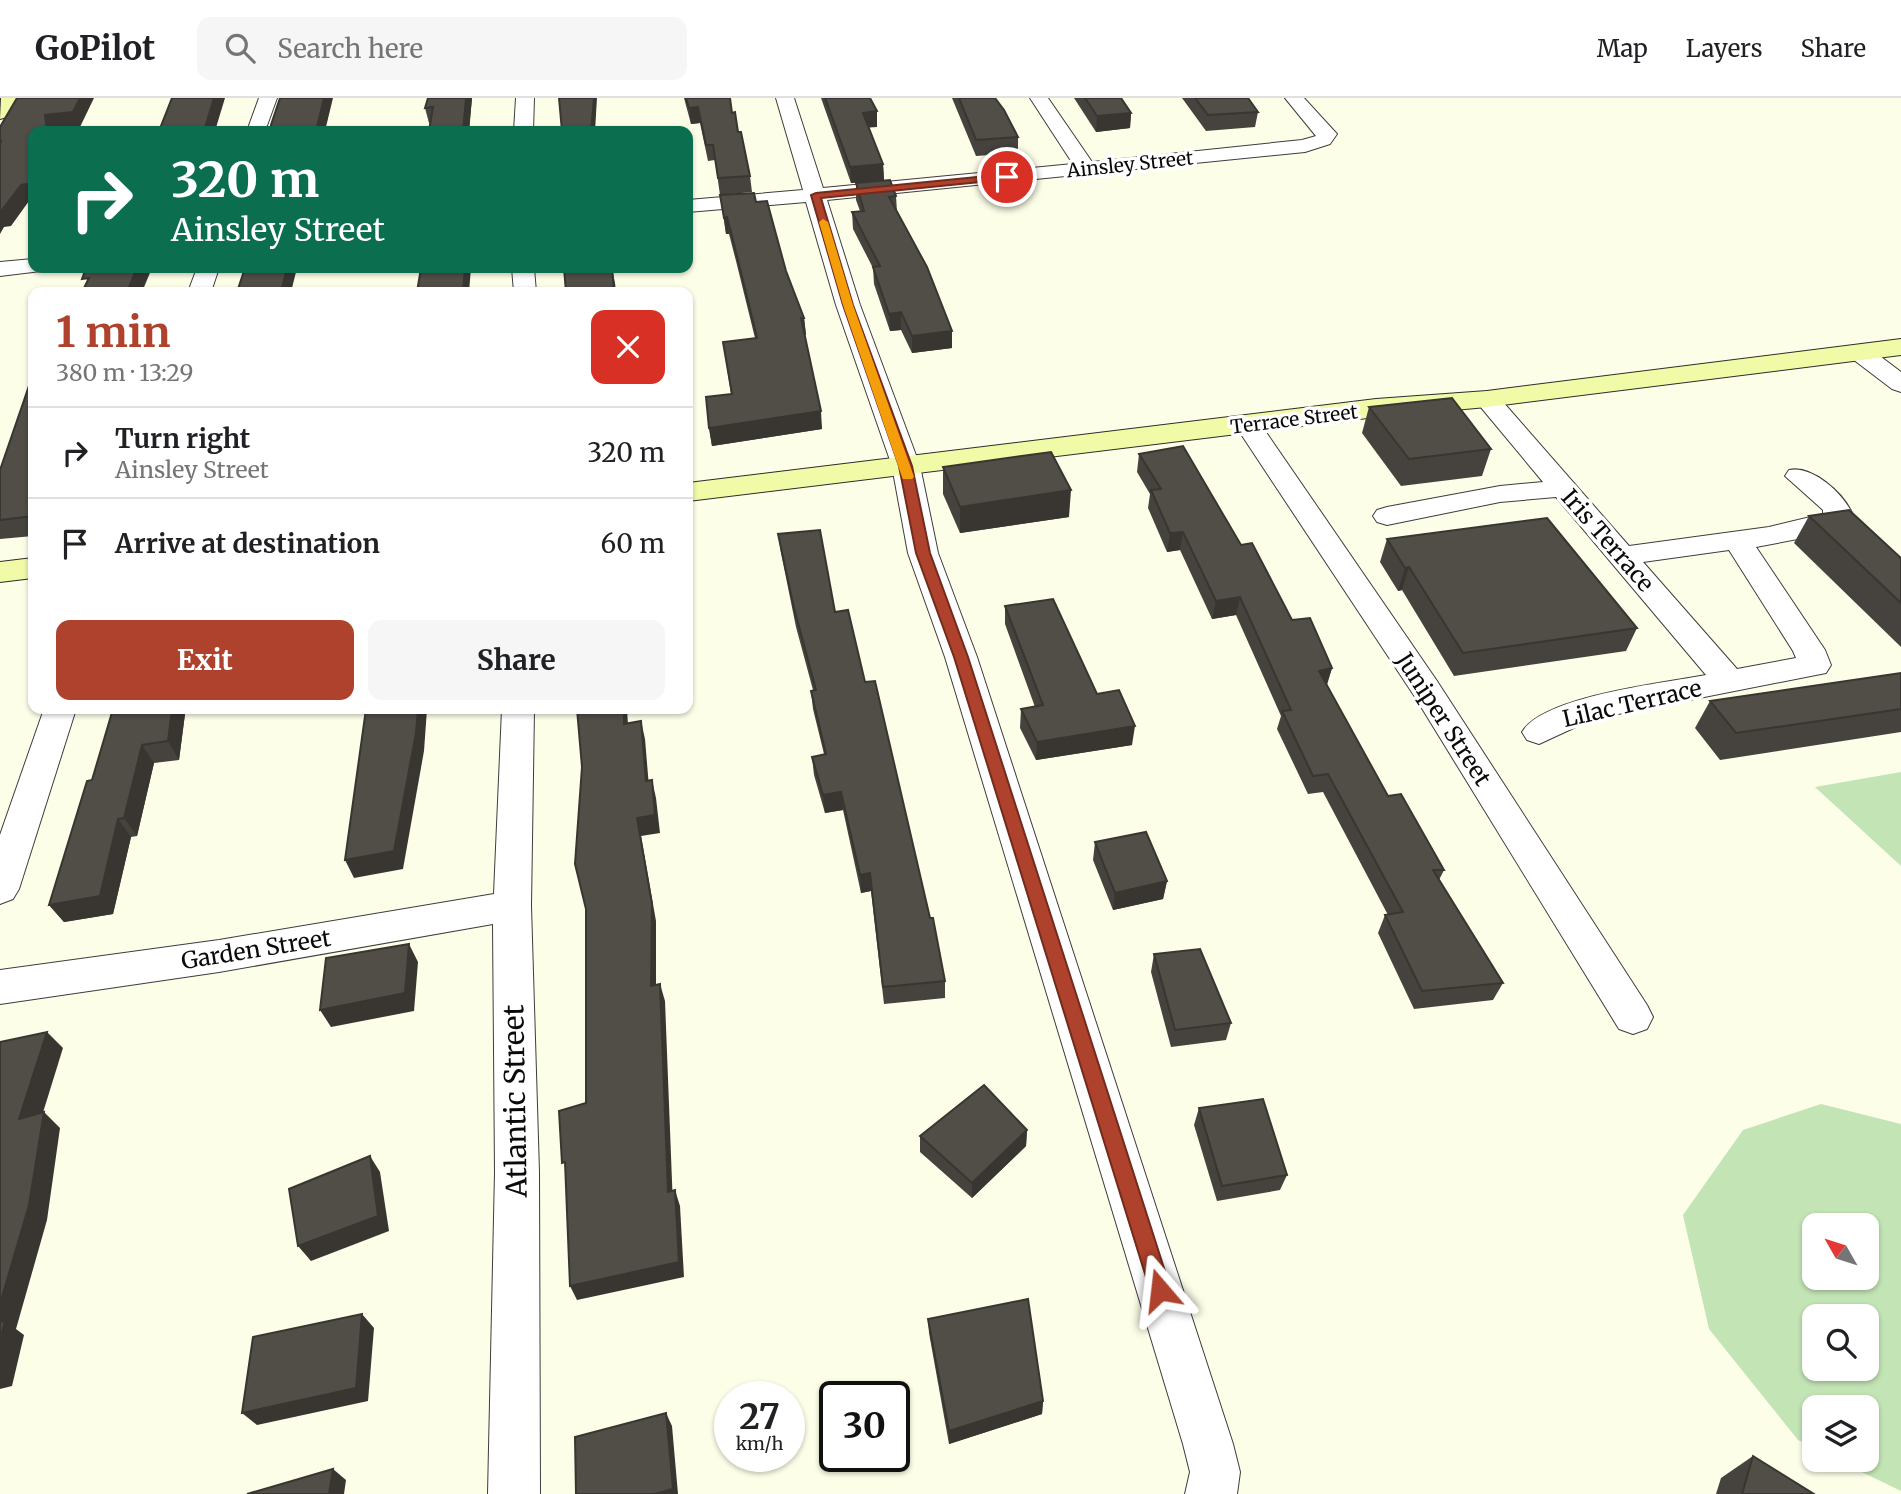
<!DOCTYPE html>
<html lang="en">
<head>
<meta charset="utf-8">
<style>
  :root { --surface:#fff; --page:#f6f6f6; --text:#202124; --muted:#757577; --line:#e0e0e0; --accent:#af422c }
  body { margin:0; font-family:Merriweather,serif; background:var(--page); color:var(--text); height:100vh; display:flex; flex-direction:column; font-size:26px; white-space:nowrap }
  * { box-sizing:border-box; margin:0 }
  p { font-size:23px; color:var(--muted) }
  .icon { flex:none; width:38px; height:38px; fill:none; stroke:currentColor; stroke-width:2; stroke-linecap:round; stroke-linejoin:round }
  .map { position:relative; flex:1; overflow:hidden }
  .drawer { position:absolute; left:28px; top:189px; width:665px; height:427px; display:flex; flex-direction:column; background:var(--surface); border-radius:14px; box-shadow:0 2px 5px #0004 }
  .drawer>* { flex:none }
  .guide { position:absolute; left:28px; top:28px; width:665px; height:147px; border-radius:14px; box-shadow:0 2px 5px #0004; background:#0b6e4f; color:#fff; overflow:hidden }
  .needle { width:46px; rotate:309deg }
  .buttons { position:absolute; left:1802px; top:1115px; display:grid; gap:14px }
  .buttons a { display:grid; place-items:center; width:77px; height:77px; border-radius:14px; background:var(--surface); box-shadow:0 2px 5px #0004; font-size:35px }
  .speed { position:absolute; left:714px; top:1283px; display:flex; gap:14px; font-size:35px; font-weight:700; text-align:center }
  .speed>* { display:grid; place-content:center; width:91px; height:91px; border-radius:50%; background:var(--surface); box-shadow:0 2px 5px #0004; line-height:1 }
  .speed small { font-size:18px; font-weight:400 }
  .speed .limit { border:4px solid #111; border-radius:10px; background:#fff; color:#111 }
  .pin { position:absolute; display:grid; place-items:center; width:60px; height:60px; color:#fff; margin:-30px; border:4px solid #fff; border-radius:50%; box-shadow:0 2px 7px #0007 }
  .me { position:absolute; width:77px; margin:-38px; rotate:343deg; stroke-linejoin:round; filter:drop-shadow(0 0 5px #0008) }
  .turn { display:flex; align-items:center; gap:24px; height:147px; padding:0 28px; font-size:32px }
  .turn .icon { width:91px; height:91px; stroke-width:2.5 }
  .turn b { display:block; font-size:49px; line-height:60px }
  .round { display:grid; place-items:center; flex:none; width:74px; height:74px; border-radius:14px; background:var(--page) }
  .summary { display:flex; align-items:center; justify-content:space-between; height:119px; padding:0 28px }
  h1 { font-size:42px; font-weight:700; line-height:52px; color:var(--accent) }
  .button { display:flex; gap:14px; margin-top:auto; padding:14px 28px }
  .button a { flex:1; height:80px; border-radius:14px; background:var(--accent); color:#fff; font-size:28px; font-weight:700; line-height:80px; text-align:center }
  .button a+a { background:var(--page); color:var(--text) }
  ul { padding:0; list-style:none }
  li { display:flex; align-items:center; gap:21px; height:91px; padding:0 28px; border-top:2px solid var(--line) }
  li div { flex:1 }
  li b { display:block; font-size:26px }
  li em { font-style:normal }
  header { display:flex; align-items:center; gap:42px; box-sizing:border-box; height:98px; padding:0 35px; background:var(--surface); border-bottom:2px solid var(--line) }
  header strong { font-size:33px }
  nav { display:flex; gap:38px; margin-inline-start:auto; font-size:24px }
  .search { width:490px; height:63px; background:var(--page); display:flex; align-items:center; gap:18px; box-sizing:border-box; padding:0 24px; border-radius:14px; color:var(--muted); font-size:26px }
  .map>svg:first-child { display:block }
</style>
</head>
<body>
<header>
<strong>GoPilot</strong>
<div class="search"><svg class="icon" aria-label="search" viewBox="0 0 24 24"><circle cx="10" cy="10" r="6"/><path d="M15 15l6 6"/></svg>Search here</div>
<nav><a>Map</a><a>Layers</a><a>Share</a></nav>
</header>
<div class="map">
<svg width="1901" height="1396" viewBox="0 0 1901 1396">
  <rect width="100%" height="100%" fill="#fdfee8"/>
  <!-- green -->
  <g fill="#c3e4b5" fill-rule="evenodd">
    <path d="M1901,674V768L1815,689Z"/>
    <path d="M1821,1006L1901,1026V1393L1837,1362H1867V1309H1815V1350L1798,1342L1709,1231L1683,1117L1743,1032ZM1815,1127H1867V1180H1815ZM1815,1218H1867V1270H1815Z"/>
  </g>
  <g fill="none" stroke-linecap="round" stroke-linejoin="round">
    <!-- street casing -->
    <g stroke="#3d3d3d" stroke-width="2">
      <g id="street">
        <path d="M259,0H277L265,33H247Z"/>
        <path d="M516,0H534L533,33H514Z"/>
        <path d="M776,0H794L823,90L1073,66L1030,0H1048L1092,64L1302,42L1316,38L1285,0H1304L1337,36L1330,46L1305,54L827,102L860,207L920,368L938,455L977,559L1233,1346L1240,1374L1237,1396H1185L1190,1374L1183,1346L945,559L908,455L892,368L836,207L806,104L688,114V102L803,92Z"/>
        <path d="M33,161V170H43L41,173L0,178V164Z"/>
        <path d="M197,170H219L211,194H188Z"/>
        <path d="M512,170H534L536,194H514Z"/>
        <path d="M1859,247L1868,249L1901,274V294L1892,291L1850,259L1847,254L1850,249Z"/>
        <path d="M1487,293L1496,296L1629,448L1769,429L1823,416V412L1785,378L1789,372C1812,367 1843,395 1852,415L1846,427L1824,436L1756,449L1825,552L1831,567L1826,575L1593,621L1539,646L1527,642L1522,634C1543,598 1664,585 1706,577L1556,399L1500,404L1387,427L1377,424L1373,418L1377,412L1387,409L1500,388L1543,384L1474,301L1478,296ZM1729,452L1793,553L1796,560L1737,571L1643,464Z"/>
        <path d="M1248,319L1257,321L1437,583L1647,907L1653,919L1647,931L1633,936L1619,931L1415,599L1235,327L1239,321Z"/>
        <path d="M44,611H76L19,791L13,801L0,806V737Z"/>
        <path d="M502,611H534L531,808L539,1074L540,1396H488L495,1074L493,826L219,874L0,906V872L219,842L494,796Z"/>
      </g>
    </g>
    <!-- secondary casing -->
    <g stroke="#2c2c2c" stroke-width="2">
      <g id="secondary">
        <path d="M21,0L7,19L0,21L1,0Z"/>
        <path d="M1901,241V257L1487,309L1376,319L688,403V385L1376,301L1487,293Z"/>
        <path d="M33,460V480L0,484V464Z"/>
      </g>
    </g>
    <!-- street -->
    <use href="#street" fill="#fff" fill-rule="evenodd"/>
    <!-- secondary -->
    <use href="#secondary" fill="#f1faa7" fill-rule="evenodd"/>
  </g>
  <!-- wall -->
  <g fill="#46423d">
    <path d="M428,0H472L469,33L429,25L425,10Z"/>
    <path d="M684,0H730L732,15L750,78L752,94L720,97L715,62L708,63L700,25L691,26Z"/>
    <path d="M821,0H870L877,13V29H869L883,66L884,82L851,85Z"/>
    <path d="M952,0H995L1018,39V55L976,58Z"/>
    <path d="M1074,0H1121L1131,15L1130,30L1096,34Z"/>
    <path d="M1182,0H1248L1258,14L1255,29L1206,33Z"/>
    <path d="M856,85L896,98L897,114L952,250L912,255L901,232L890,233L874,186L873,170L853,131L852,114L860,113L856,102Z"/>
    <path d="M720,97L756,104L786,173L804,220L806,237H805L822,331L712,348L709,330L731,296L723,244L755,240L736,163L729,136H726Z"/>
    <path d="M33,282V438L0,441V372Z"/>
    <path d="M1369,309L1491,351L1482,378L1401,388L1362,335Z"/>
    <path d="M1139,356L1241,447L1292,522L1332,570L1327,587L1388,698L1444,772L1439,782L1503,885L1493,902L1414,911L1378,835L1385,817H1388L1323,694L1308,696L1277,631L1281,618L1236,517L1212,521L1180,452L1167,454L1148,410L1150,396L1137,374Z"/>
    <path d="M943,369L1069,419L960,435L943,396Z"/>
    <path d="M1809,418L1901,460V549L1794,445Z"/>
    <path d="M778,436L835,514L865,584L945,883V900L884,906L871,793L861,795L843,712L825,715L814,677L812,659L824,656L813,611L811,593L813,592L796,529L781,455Z"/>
    <path d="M1387,441L1637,530L1626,553L1454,578L1402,492L1398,493L1380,464Z"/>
    <path d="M1005,508L1097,596L1132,647L1036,662L1020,630L1021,611L1035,609L1005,526Z"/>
    <path d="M1901,575V634L1720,662L1695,630L1710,603Z"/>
    <path d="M185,616L179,662L154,665L137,738L131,739L113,816L64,824L49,807L92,682Z"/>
    <path d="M1095,744L1167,783L1163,801L1113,812L1093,762Z"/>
    <path d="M1154,856L1231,925L1226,942L1171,949L1151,874Z"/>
    <path d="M1199,1010L1287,1077L1280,1092L1217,1103L1194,1027Z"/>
    <path d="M1027,1032L1026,1048L972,1100L920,1054V1038Z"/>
    <path d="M928,1221L1043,1303L1042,1316L949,1346L929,1235Z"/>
    <path d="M1753,1358L1814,1396H1716L1721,1380Z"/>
  </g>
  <!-- shaded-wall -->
  <g fill="#393632">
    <path d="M80,0H94L80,29L47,33L45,17Z"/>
    <path d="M214,0H225L215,33H204Z"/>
    <path d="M324,0H333L325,33H316Z"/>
    <path d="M466,0H472L469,33H463Z"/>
    <path d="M594,0H597L595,33H591Z"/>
    <path d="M698,9L700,25L691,26L689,10Z"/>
    <path d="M877,13V29L863,30V15Z"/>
    <path d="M1131,15L1130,30L1096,34L1097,18Z"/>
    <path d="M883,66L884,82L851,85L850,69Z"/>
    <path d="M33,85V103H29L11,128L4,129L0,136V112L21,87Z"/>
    <path d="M727,119L729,136H726L724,120Z"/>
    <path d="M137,170H152L142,194H127Z"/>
    <path d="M287,170H297L291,194H281Z"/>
    <path d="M465,170H471L469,194H463Z"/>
    <path d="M612,170L615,185L616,194H614Z"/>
    <path d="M901,214V232L890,233L889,216Z"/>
    <path d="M801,220H804L806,237H803Z"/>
    <path d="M952,233V250L912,255V238Z"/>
    <path d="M821,313L822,331L712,348L709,330Z"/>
    <path d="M1071,392L1069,419L960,435V409Z"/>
    <path d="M1183,434L1180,452L1167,454L1170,435Z"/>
    <path d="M1409,469L1402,492L1398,493L1405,470Z"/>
    <path d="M1240,499L1236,517L1212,521L1216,503Z"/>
    <path d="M1332,570L1326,588L1319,573Z"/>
    <path d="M172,611H181L185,616L179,662L168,643Z"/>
    <path d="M418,611H427L424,653L403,771L354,780L345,762Z"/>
    <path d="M624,611H627L629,644L624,626Z"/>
    <path d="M641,623L645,641L650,701L646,683Z"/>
    <path d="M1135,628L1132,647L1036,662L1037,644Z"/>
    <path d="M142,647L154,665L137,738L124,720Z"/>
    <path d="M652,682L656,700L660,735L641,738L656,823V905L651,888L637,720Z"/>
    <path d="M841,694L843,712L825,715L823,697Z"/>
    <path d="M118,721L131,739L113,816L64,824L49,807Z"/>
    <path d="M870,775L871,793L861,795L860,777Z"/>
    <path d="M1167,783L1163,801L1113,812L1115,795Z"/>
    <path d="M409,846L418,864L414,913L331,929L320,912Z"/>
    <path d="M660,886L665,903L673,1109L668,1094Z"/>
    <path d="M47,934L63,950L36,1037L19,1021Z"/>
    <path d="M44,1014L60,1030L47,1122L16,1231L24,1237L12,1288L0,1291V1206Z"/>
    <path d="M1027,1032L1026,1048L972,1100V1085Z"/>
    <path d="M370,1058L380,1074L389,1133L311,1163L298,1148Z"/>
    <path d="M675,1092L680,1108L684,1179L577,1202L570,1188Z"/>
    <path d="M362,1216L374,1230L368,1303L257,1327L242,1315Z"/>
    <path d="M1043,1303L1042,1316L949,1346V1333Z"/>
    <path d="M666,1315L672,1328L678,1396H654Z"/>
    <path d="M333,1371L346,1382L344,1396H329Z"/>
  </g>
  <!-- building -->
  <g fill="#514d47" stroke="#393632" stroke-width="2">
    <path d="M17,0H80L73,14L45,17L47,33H33V85L21,87L2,112H0V46L1,43H0V29Z"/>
    <path d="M172,0H214L204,33H159Z"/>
    <path d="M280,0H324L316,33H271V27Z"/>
    <path d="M428,0H466L463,33H429L433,9L425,10Z"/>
    <path d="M559,0H594L591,33H562Z"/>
    <path d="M686,0H730L732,15L735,14L738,34H741L750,78L718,80L713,47H706L698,9L689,10Z"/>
    <path d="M825,0H870L877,13L863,15L883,66L850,69Z"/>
    <path d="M959,0H995L1004,12L1018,39L976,42Z"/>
    <path d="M1085,0H1121L1131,15L1097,18Z"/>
    <path d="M1195,0H1248L1258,14L1208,17Z"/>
    <path d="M890,82L896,98L889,99L927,169L952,233L912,238L901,214L889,216L873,169L880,168L852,114L864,113L856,85Z"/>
    <path d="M754,95L756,104L767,103L786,173L804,220H801L821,313L709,330L706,299L732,296L723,244L757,240L734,146L727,119L724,120L720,97Z"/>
    <path d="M86,170H137L127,194H82L89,180L82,181Z"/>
    <path d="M245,170H287L281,194H237Z"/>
    <path d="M421,170H465L463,194H417Z"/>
    <path d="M564,170H612L614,194H566Z"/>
    <path d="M31,282H33V418L0,422V372Z"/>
    <path d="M1452,300L1491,351L1409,361L1369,309Z"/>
    <path d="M1183,348L1241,447L1252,445L1292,522L1310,520L1332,570L1319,573L1388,698L1401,696L1444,772H1433L1503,885L1422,893L1385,817L1403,814L1328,676L1313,678L1282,613L1291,612L1240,499L1216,503L1183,434L1170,435L1151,392L1161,391L1139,356Z"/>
    <path d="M1051,354L1071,392L960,409L943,369Z"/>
    <path d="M1849,412L1901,460V505L1809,418Z"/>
    <path d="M1547,420L1637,530L1463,555L1409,469L1405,470L1387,441Z"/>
    <path d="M820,432L835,514L848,512L865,584L875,583L930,820H933L945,883L883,889L870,775L860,777L841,694L823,697L812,659L826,656L811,593L816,592L794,510L778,436Z"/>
    <path d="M1053,501L1097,596L1119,592L1135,628L1037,644L1021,611L1043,607L1005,508Z"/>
    <path d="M1901,575V611L1736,635L1710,603Z"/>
    <path d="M113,611H172L168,643L142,647L124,720L118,721L100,798L49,807L87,683L92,682Z"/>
    <path d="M366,611H418L416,635L394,753L345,762Z"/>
    <path d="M577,611H624V626L641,623L646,683L652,682L655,717L637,720L652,806L651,888L660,886L668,1094L675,1092L679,1164L570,1188L565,1064L562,1065L559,1013L586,1005V811L575,766L582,669Z"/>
    <path d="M1146,734L1167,783L1115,795L1095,744Z"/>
    <path d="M409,846L405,895L320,912L326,860Z"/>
    <path d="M1200,851L1231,925L1175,932L1154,856Z"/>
    <path d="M47,934L19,1021L44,1014L29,1107L0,1206V944Z"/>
    <path d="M984,987L1027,1032L972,1085L920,1038Z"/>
    <path d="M1263,1001L1287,1077L1222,1088L1199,1010Z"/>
    <path d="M370,1058L378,1118L298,1148L289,1091Z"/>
    <path d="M1028,1201L1043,1303L949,1333L928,1221Z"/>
    <path d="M362,1216L356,1290L242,1315L253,1239Z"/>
    <path d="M5,1223L0,1242V1224Z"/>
    <path d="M666,1315L673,1391L654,1396H576L575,1339Z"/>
    <path d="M1753,1358L1814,1396H1742Z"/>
    <path d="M333,1371L329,1396H247Z"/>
  </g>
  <!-- route -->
  <path fill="#af422c" stroke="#722b1d" stroke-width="2" d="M1007,76L1012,79L1010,81L821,100L853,207L912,368L930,455L968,559L1171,1192L1168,1200L1160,1203L1153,1200L1150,1192L954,559L916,455L899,368L843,207L811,97L816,95Z"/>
  <!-- slow -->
  <path fill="#f59e0b" d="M823,121L828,124L853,207L914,379L912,381H903L902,379L843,207L819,124Z"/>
  <g text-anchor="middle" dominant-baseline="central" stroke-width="7" stroke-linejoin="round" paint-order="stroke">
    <!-- far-street labels -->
    <g font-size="19" fill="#0a0a0a" stroke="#fff">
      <text transform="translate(1130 66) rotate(-6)">Ainsley Street</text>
      <text transform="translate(1294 321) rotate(-7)">Terrace Street</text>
    </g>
    <!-- street labels -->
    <g font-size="23" fill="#0a0a0a" stroke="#fff">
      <text transform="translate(1608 442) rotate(49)">Iris Terrace</text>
      <text transform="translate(1632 605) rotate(-13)">Lilac Terrace</text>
      <text transform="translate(1444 621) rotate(57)">Juniper Street</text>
      <text transform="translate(256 851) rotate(-9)">Garden Street</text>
    </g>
    <!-- near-street labels -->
    <g font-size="28" fill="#0a0a0a" stroke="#fff">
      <text transform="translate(515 1003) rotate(-91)">Atlantic Street</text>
    </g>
  </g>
</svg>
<div class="buttons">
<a><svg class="needle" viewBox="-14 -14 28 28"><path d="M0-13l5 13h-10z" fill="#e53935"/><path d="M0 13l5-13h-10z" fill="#757577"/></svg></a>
<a><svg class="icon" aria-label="search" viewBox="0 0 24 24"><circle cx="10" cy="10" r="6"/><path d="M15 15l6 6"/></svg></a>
<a><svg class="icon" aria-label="layers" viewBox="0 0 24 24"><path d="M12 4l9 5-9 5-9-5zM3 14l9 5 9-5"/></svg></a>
</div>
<div class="speed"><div>27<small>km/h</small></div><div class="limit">30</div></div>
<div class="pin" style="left:1007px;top:79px;background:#d93025"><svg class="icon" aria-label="arrive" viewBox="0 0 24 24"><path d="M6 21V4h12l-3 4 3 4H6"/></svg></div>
<svg class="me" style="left:1160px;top:1192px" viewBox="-20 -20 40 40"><path d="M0-17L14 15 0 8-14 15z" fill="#af422c" stroke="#fff" stroke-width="4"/></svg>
<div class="guide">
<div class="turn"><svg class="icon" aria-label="right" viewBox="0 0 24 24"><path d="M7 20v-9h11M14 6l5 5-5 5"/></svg><div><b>320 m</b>Ainsley Street</div></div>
</div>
<section class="drawer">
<div class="summary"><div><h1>1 min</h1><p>380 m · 13:29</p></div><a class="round" style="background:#d93025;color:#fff"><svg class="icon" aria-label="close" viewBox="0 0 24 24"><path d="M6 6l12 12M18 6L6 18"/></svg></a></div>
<ul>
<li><svg class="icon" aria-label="right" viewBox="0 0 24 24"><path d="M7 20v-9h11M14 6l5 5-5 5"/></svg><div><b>Turn right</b><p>Ainsley Street</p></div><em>320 m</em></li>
<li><svg class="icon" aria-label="arrive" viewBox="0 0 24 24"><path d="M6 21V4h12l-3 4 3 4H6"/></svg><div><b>Arrive at destination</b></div><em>60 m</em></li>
</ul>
<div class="button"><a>Exit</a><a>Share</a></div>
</section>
</div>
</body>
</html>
